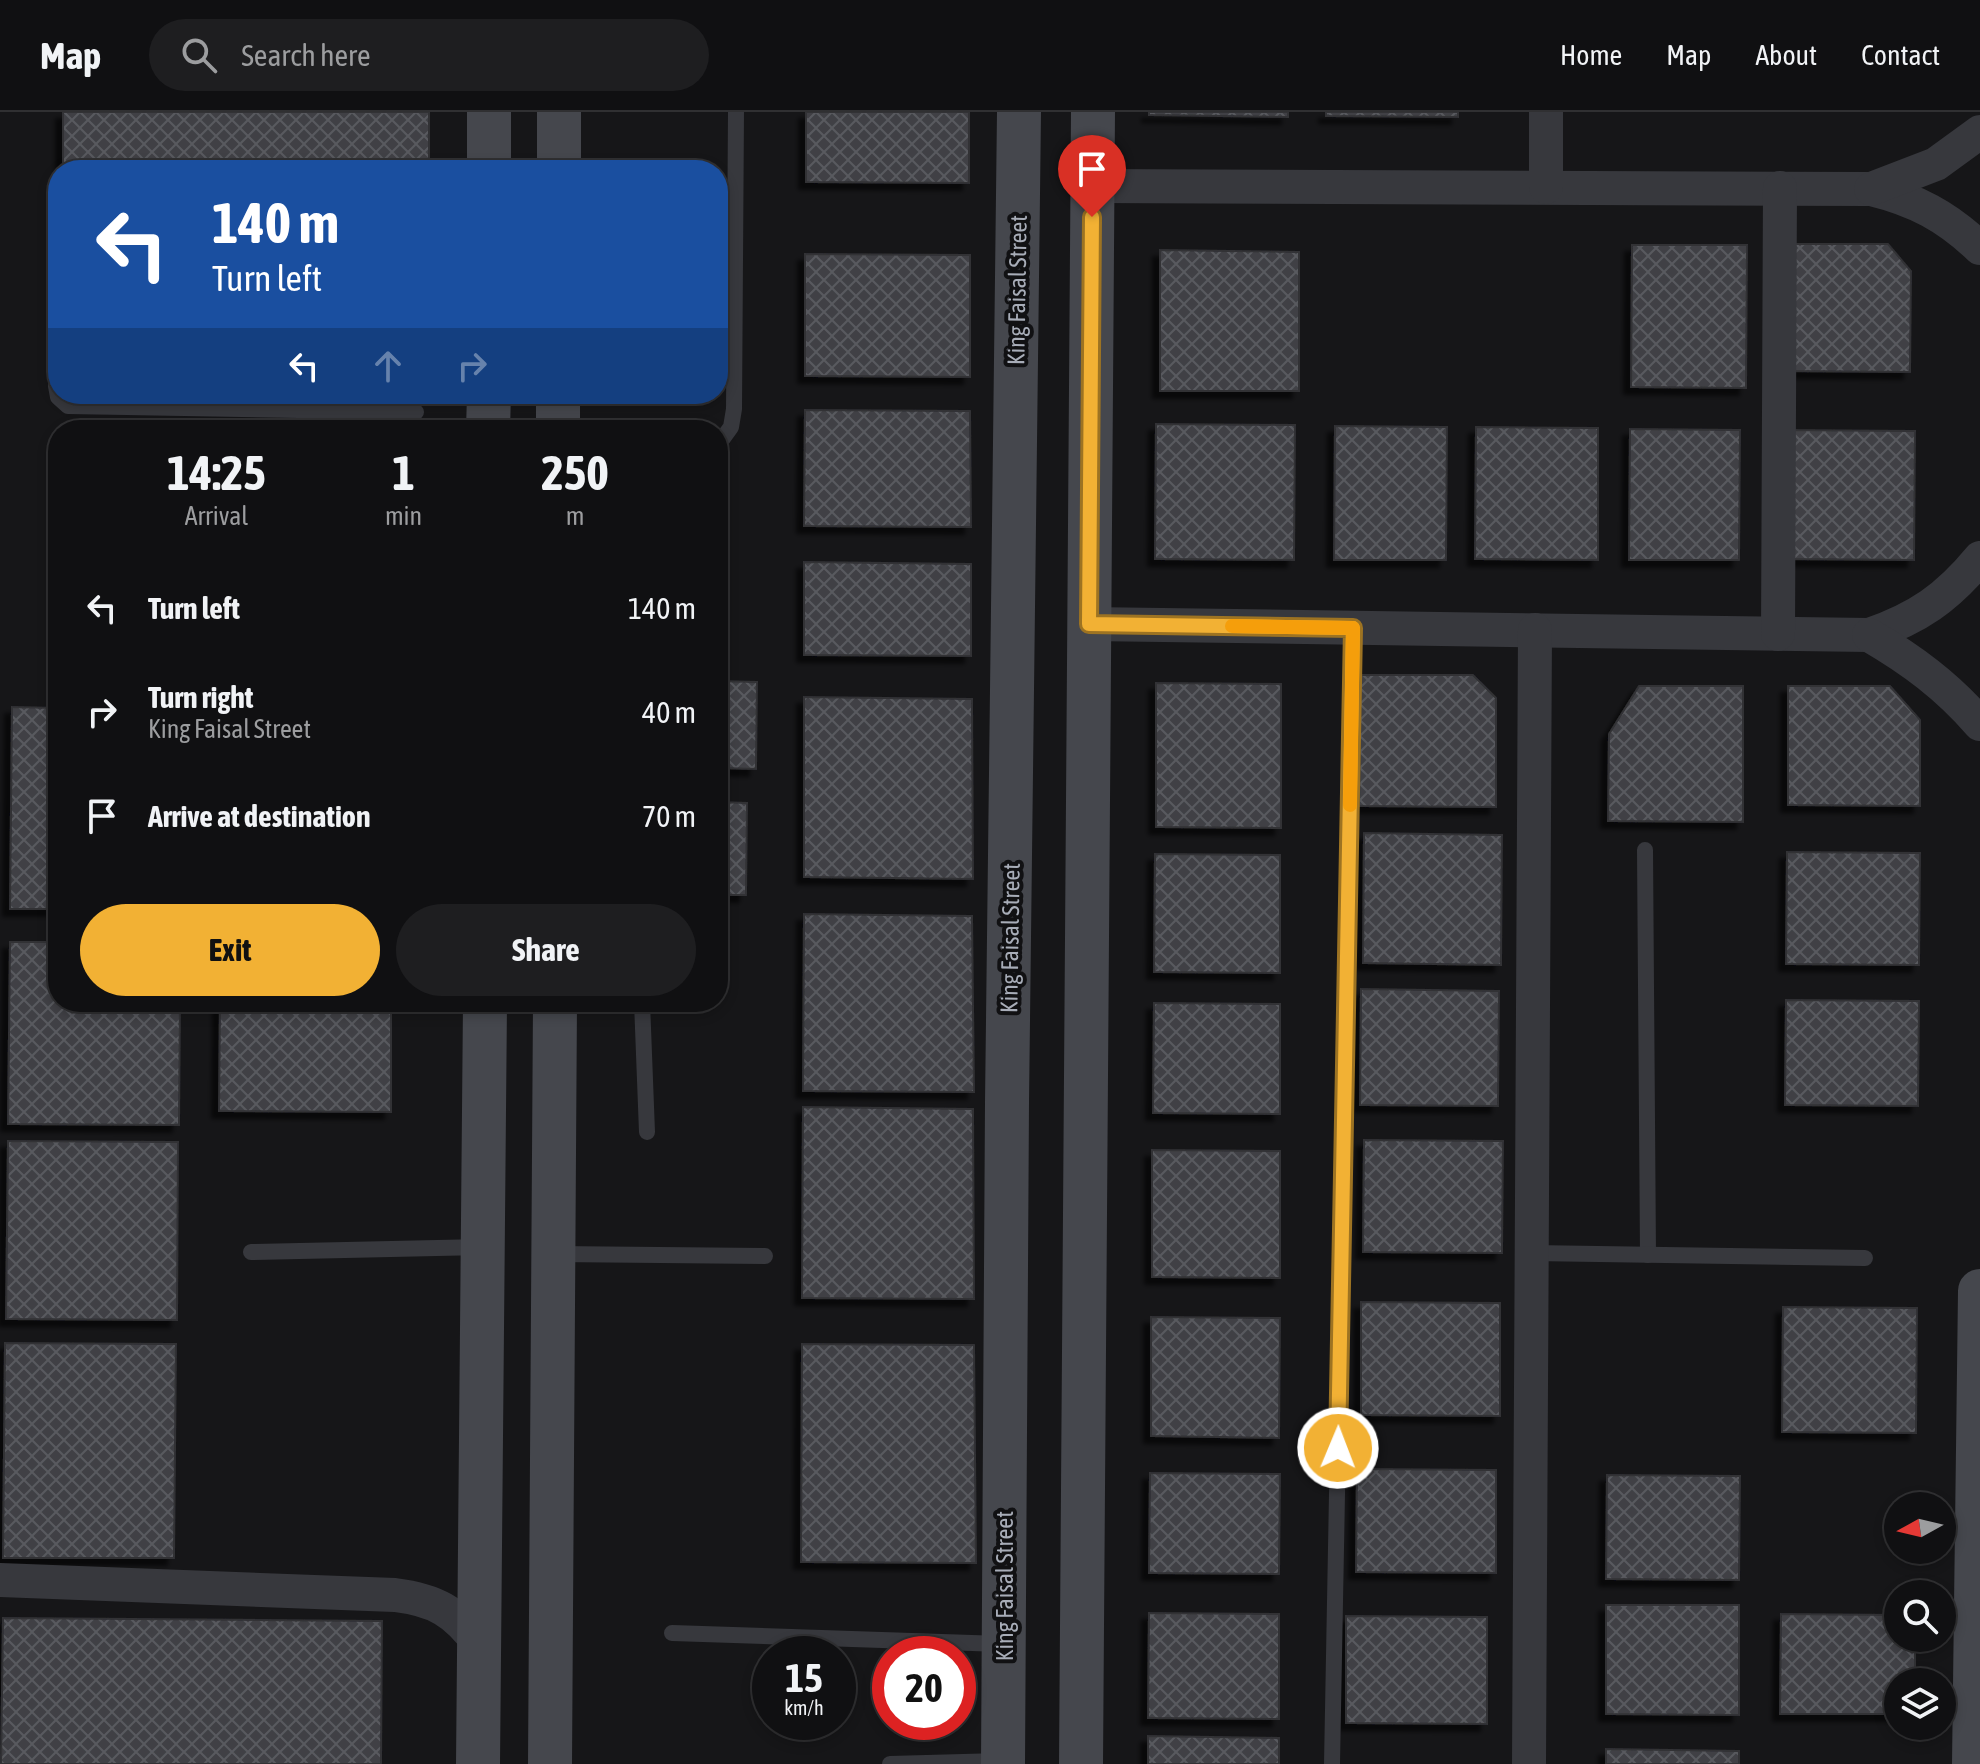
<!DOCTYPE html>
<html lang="en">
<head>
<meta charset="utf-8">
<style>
  :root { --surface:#101012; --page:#1e1e20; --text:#f1f3f6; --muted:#9c9d9f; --line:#303032; --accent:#f2b134 }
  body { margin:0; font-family:"Asap Condensed",sans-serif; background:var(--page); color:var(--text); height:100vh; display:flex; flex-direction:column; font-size:30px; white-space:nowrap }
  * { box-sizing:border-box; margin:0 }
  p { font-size:26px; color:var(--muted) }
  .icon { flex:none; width:44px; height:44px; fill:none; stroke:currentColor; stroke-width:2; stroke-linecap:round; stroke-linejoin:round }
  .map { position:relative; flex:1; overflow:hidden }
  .details { position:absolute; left:48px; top:308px; width:680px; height:592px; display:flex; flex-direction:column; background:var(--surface); border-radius:32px; box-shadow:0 4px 12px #0003,0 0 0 2px var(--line) }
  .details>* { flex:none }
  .banner { position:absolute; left:48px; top:48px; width:680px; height:244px; border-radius:32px; box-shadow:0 4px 12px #0003,0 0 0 2px var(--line); background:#1a4fa0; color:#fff; overflow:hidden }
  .needle { width:52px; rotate:262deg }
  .buttons { position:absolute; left:1884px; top:1380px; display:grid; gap:16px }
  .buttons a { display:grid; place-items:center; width:72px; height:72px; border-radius:50%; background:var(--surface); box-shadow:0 4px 12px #0003,0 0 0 2px var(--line); font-size:40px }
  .speed { position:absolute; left:752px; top:1524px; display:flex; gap:16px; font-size:40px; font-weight:700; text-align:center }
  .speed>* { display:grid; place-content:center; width:104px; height:104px; border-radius:50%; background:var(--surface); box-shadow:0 4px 12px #0003,0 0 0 2px var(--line); line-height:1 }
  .speed small { font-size:20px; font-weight:400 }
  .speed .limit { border:12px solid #d22; background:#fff; color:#111 }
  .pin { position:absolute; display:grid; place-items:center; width:68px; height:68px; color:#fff; margin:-82px -34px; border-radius:50% 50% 50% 0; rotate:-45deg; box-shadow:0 0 8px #0007 }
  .pin .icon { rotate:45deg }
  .me { position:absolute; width:88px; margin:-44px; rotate:1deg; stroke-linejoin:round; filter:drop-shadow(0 0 6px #0008) }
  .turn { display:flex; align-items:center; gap:28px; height:168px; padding:0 32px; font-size:36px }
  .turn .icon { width:104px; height:104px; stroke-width:2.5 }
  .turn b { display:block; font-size:56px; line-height:68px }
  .lanes { display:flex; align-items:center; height:76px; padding:0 32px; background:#0003; justify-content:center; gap:40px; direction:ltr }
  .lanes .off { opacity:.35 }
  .eta { display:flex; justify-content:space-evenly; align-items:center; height:136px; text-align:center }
  .eta b { font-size:48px; font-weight:700; line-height:56px }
  .cta { display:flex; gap:16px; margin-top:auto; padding:16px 32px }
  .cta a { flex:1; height:92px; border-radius:48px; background:var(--accent); color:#111; font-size:32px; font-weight:700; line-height:92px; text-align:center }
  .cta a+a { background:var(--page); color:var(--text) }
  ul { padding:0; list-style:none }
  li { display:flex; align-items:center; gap:24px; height:104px; padding:0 32px }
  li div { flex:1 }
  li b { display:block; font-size:30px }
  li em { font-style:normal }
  header { display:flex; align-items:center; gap:48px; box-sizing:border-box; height:112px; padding:0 40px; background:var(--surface); border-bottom:2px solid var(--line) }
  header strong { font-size:38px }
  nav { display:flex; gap:44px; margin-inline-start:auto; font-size:28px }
  .search { width:560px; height:72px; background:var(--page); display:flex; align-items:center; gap:20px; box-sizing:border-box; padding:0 28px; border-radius:44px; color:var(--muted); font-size:30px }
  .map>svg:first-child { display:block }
</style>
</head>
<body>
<header>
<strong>Map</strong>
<div class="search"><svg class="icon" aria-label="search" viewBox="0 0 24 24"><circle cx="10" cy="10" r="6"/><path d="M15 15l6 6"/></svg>Search here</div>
<nav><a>Home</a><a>Map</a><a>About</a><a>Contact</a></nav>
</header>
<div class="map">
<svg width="1980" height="1652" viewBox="0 0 1980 1652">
  <defs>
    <pattern id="building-cross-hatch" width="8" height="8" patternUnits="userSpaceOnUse" patternTransform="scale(2)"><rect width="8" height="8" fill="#404145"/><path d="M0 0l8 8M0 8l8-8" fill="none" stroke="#595a5e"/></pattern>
    <filter id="shadow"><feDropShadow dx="-7" dy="7" stdDeviation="2" flood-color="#0009"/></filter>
  </defs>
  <rect width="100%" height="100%" fill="#161618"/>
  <!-- building -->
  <g fill="url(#building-cross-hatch)" stroke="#303034" stroke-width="2" filter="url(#shadow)">
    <rect x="63" y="0" width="366" height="58"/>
    <path d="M806,0H969V71L806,70Z"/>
    <path d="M1149,0H1288V5L1149,3Z"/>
    <path d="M1326,0H1458V5L1326,4Z"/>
    <path d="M1781,132H1888L1911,159L1910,260L1781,259Z"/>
    <path d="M1632,133H1747L1746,276L1631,275Z"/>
    <path d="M1160,138L1299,140V279H1160Z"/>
    <path d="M805,142L970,143V265L805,264Z"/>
    <path d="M805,298L970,299L971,415L804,414Z"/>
    <path d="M1156,312L1295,313L1294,448L1155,447Z"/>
    <path d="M1335,314L1447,315L1446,448H1334Z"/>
    <path d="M1476,315L1598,316V448L1475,447Z"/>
    <path d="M1630,317L1740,318L1739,448H1629Z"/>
    <path d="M1781,318L1915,319L1914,448L1780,447Z"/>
    <path d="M804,450L971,452V544L804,543Z"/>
    <path d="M1360,563H1473L1496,586V695L1359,694Z"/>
    <path d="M718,569L757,570L756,657L718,656Z"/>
    <path d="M1156,571L1281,572V716L1156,715Z"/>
    <path d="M1639,574H1743V710L1608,709L1609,622Z"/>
    <path d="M1788,574H1890L1920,608V694L1788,693Z"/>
    <path d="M804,585L972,587L973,767L804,765Z"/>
    <path d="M12,595L58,596V797H10Z"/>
    <path d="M718,690L747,691L746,783H718Z"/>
    <path d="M1364,721L1502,723L1501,853L1363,851Z"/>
    <path d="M1787,740L1920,741L1919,853L1786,852Z"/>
    <path d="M1155,742L1280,743V861L1154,860Z"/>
    <path d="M804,802L972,804L974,980L803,979Z"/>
    <path d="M10,830H58V890H180L179,1013L8,1012Z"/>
    <path d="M1361,877L1499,879L1498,994L1360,993Z"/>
    <path d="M1786,888L1919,889L1918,994L1785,993Z"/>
    <path d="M220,890H391V1000L219,999Z"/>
    <path d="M1154,891L1280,892V1002L1153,1001Z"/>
    <path d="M803,995L973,997L974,1187L802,1186Z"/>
    <path d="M1364,1028L1503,1029L1502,1141L1363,1140Z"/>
    <path d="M8,1029L178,1030L177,1208L6,1207Z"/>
    <path d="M1152,1038L1280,1039V1166L1152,1165Z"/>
    <path d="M1361,1190L1500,1191V1304L1361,1303Z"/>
    <path d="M1783,1195L1917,1196L1916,1321L1782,1320Z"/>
    <path d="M1151,1205L1280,1206L1279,1326L1151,1324Z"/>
    <path d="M5,1231L176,1232L174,1446H3Z"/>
    <path d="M802,1232L974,1233L976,1451L801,1450Z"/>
    <path d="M1357,1357L1496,1358V1461L1356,1460Z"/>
    <path d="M1150,1361L1280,1362L1279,1462L1149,1461Z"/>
    <path d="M1607,1363L1740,1364L1739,1468L1606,1467Z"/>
    <path d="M1606,1493H1739V1603L1606,1602Z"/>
    <path d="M1149,1501L1279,1502V1607L1148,1606Z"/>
    <path d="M1781,1502L1898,1503V1526H1915V1570H1898V1602H1780Z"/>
    <path d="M1346,1504L1487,1505V1612L1346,1611Z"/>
    <path d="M3,1506L382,1509L381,1652H1Z"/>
    <path d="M1148,1624L1279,1626V1652H1148Z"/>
    <path d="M1606,1637L1739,1639V1652H1606Z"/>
  </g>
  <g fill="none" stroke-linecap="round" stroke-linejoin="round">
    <!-- lane -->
    <g stroke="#37383d" stroke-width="16">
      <path d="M58,187L56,274L58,285L68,294L416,300"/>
      <path d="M718,333L731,315L734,297L736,0"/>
      <path d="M1645,738L1648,1143"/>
      <path d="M642,890L647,1020"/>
      <path d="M251,1140L483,1135"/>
      <path d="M1532,1141L1865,1146"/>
      <path d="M555,1142L765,1144"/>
      <path d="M672,1521L1002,1532"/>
      <path d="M890,1652L1000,1649"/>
      <path d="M1332,1652L1353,516"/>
    </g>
    <!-- street -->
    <g stroke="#37383d" stroke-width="34">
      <path d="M1093,74L1871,77C1916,88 1946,104 1980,136"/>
      <path d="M1546,75V0"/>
      <path d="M1871,77L1936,52L1980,20"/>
      <path d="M1089,512L1869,523C1918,506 1947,486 1980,446"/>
      <path d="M1778,522L1780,76"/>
      <path d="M1869,523C1912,548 1947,574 1980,612"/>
      <path d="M0,1468L395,1483C435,1488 455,1499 479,1532"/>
      <path d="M1529,1652L1535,518"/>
    </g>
    <!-- secondary -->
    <g stroke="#45474d" stroke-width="44">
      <path d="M489,58V0"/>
      <path d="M559,58V0"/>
      <path d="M488,318L489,282"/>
      <path d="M558,318V282"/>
      <path d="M478,1652L485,890"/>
      <path d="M550,1652L555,890"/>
      <path d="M1003,1652L1007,991L1019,0"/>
      <path d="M1081,1652L1093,0"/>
      <path d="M1974,1652L1980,1179"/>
    </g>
  </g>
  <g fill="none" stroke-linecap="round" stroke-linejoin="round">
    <!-- route casing -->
    <g stroke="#9d7322" stroke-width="20">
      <path id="route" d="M1092,105L1089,512L1353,516L1338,1336"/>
    </g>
    <!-- route -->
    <use href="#route" stroke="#f2b134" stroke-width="14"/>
    <!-- slow -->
    <path stroke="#f59e0b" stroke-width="14" d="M1232,514L1353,516L1350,693"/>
  </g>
  <g text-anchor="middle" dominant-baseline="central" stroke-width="8" stroke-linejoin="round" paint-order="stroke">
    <!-- street labels -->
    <g font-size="24" fill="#a8adb8" stroke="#111113">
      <text transform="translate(1017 178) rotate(-89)">King Faisal Street</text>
      <text transform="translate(1010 826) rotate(-89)">King Faisal Street</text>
      <text transform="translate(1004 1474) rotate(-90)">King Faisal Street</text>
    </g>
  </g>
</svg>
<div class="buttons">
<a><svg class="needle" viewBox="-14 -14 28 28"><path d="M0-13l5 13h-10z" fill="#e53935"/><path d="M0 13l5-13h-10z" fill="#9c9d9f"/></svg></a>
<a><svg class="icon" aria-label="search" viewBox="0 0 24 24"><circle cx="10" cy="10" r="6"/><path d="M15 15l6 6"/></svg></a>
<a><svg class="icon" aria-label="layers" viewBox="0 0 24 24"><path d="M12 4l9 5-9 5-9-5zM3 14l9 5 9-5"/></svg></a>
</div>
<div class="speed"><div>15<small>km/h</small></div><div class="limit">20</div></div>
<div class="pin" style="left:1092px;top:105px;background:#d93025"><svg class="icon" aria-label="arrive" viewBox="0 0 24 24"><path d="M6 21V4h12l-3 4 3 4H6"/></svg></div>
<svg class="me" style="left:1338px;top:1336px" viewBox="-20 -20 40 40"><circle r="17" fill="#f2b134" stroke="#fff" stroke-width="3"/><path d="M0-11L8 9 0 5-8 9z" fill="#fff"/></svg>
<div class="banner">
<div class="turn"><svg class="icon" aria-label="left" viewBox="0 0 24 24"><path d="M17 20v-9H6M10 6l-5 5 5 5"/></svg><div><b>140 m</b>Turn left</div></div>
<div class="lanes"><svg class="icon" aria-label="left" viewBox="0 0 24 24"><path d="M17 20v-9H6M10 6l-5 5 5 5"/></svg><svg class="icon off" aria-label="ahead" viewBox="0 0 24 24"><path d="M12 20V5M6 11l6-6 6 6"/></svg><svg class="icon off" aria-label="right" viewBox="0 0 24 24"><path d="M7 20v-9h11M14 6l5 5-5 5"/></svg></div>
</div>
<section class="details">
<div class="eta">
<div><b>14:25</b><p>Arrival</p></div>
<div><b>1</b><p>min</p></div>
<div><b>250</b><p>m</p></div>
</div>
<ul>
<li><svg class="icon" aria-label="left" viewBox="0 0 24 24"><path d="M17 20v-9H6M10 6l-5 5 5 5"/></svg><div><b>Turn left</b></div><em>140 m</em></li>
<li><svg class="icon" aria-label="right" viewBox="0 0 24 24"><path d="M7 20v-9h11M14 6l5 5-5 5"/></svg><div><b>Turn right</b><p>King Faisal Street</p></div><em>40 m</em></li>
<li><svg class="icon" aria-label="arrive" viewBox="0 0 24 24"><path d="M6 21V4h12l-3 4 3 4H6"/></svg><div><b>Arrive at destination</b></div><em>70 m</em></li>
</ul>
<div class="cta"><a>Exit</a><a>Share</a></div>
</section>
</div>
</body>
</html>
